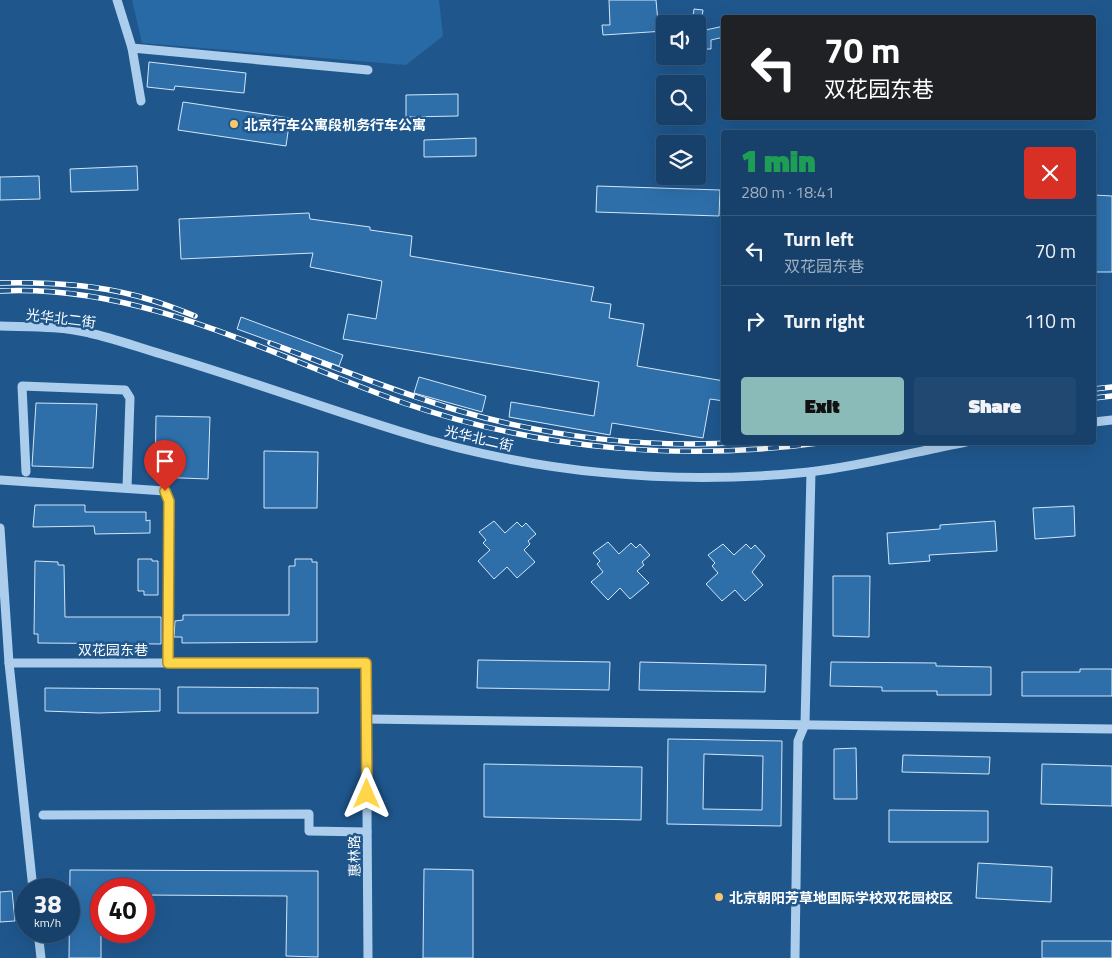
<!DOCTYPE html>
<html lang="en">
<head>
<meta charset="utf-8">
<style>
  :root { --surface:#17416a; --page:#204870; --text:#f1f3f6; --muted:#9eafc1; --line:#365a7e; --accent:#8bbbb9 }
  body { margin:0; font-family:"Titillium Web","Noto Sans SC",sans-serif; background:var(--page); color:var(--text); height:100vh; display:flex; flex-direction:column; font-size:19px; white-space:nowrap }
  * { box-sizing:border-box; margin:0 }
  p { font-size:16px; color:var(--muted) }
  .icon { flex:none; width:28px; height:28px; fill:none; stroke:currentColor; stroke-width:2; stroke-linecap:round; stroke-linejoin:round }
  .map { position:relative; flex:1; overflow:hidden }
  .sheet { position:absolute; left:721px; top:130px; width:375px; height:315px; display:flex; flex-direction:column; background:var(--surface); border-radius:5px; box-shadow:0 5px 20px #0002,0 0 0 1px var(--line) }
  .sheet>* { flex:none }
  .hud { position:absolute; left:721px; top:15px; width:375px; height:105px; border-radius:5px; box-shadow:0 5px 20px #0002,0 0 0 1px var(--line); background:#202124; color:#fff; overflow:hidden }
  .tools { position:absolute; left:656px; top:15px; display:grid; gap:10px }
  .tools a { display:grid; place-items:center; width:50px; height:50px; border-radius:5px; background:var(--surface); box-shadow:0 5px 20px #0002,0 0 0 1px var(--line); font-size:25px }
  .speed { position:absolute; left:15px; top:878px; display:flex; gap:10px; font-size:25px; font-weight:700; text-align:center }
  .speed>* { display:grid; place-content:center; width:65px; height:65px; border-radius:50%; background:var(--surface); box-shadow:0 5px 20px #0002,0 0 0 1px var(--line); line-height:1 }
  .speed small { font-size:12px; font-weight:400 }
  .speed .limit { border:8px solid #d22; background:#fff; color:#111 }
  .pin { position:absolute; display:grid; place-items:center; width:42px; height:42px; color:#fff; margin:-51px -21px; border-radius:50% 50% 50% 0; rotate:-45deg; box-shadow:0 0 5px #0007 }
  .pin .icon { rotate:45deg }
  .me { position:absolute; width:55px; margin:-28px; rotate:0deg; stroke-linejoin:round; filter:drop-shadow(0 0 4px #0008) }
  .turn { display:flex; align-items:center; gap:18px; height:105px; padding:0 20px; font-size:22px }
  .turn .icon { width:65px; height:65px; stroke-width:2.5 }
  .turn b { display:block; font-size:35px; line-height:42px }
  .round { display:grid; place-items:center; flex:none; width:52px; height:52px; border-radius:5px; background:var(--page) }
  .head { display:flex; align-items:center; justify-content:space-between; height:85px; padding:0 20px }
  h1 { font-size:30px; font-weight:800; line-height:38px; color:#1e9e55 }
  .action { display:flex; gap:10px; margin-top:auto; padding:10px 20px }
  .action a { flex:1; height:58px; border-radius:5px; background:var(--accent); color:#111; font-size:20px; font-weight:800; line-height:58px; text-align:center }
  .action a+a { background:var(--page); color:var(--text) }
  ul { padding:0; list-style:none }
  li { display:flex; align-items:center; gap:15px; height:70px; padding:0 20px; border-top:1px solid var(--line) }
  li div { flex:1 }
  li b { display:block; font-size:19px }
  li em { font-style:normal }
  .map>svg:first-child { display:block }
</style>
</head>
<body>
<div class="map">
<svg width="1112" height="958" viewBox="0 0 1112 958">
  <rect width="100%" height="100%" fill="#1f578d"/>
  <!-- green -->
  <path fill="#286aa5" d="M132,0H439L443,36L406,65L142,43Z"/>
  <!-- building -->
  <g fill="#2e6faa" stroke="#d2e6f9" fill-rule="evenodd">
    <path d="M609,0H656L658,22H665V31L603,35L602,25H610Z"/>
    <path d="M694,9L703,10L701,24H692Z"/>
    <path d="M724,26V37L711,40V49H702L701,31Z"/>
    <path d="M149,62L246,73L244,93L175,86L174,90L147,87Z"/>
    <path d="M458,94V116L406,117V95Z"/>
    <path d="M183,102L290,118L286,146L178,130Z"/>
    <path d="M476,138V156L424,157V140Z"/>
    <path d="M137,166L138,190L71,192L70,169Z"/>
    <path d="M39,176L40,199L0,200V177Z"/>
    <path d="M597,186L720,190L719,216L596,212Z"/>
    <path d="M1094,195L1112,196V272H1094Z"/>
    <path d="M309,213L310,219L370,227V230L412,236L410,256L594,287L591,301L611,304L609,318L644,324L637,366L724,381V401L710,399L703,438L612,423L610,435L509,417L511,402L594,416L599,382L343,339L348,314L376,319L382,281L310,267L313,253L181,259L179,219Z"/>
    <path d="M241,317L343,355L339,366L237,329Z"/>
    <path d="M419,377L486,396L482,412L414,393Z"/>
    <path d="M36,403L97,404L93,468L32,466Z"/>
    <path d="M156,416L210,417L208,479L155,477Z"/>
    <path d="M264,451L318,452L317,508H264Z"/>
    <path d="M35,505H85V512H146V521L150,520V533L95,534L94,526L33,527Z"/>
    <path d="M1074,506L1075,536L1035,539L1033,508Z"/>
    <path d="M494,521L505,533L517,522L522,527L526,523L536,534L528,541L530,544L524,550L535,562L517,578L507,567L494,579L478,561L490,550L483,543L486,540L479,532Z"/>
    <path d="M995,521L997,551L929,555L930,561L889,564L887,533L940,529V525Z"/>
    <path d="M608,542L619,554L631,543L636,548L640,544L650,555L642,562L644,565L637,571L649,583L630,599L620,588L608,600L591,582L603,572L597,564L600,561L593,553Z"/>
    <path d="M723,544L734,555L746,544L751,549L755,545L765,556L752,572L763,585L745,601L735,590L722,601L706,584L718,573L712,566L715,563L708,555Z"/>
    <path d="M138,559H152V561H158V595H144V591H138Z"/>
    <path d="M295,559H312V562H317V642L182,643V637H174L175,621L183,620V615H289V566H295Z"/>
    <path d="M35,561L58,562V565H64L65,617H161V644L38,643V634H34Z"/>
    <path d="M833,576H870L869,637L833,636Z"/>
    <path d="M478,660L610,662L609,690L477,688Z"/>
    <path d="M640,662L766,665L765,692L639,690Z"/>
    <path d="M831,662L936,663V666L991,667V695H937V691H882V687L830,686Z"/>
    <path d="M1080,669H1112V696H1022V672H1080Z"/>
    <path d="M178,687L318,688V713H178Z"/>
    <path d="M45,688L160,689V711L99,713L45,711Z"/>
    <path d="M668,739L782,741L781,826L667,824ZM704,754L763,756L762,810L703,809Z"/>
    <path d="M856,748L857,799H834V749Z"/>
    <path d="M903,755L990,757L989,774L902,772Z"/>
    <path d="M484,764L642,767L641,820L484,817Z"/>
    <path d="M1042,764L1112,766V806L1041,804Z"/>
    <path d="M889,810L988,811V842H889Z"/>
    <path d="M978,863L1052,867L1051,902L976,898Z"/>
    <path d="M424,869L473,870V958H423Z"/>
    <path d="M70,870L318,871V957L286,956L287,896L144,895V889H101V958H69Z"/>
    <path d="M12,891L15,921L0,922V892Z"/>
    <rect x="1042" y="941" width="70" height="17"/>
  </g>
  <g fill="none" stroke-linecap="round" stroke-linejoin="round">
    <!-- minor -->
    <g stroke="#acceec" stroke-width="9">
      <path d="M117,0L132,48L141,101"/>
      <path d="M132,48L368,70"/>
      <path d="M0,326C29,327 60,326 89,333C113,338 137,347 161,354C242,378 321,407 402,432C533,473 672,486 809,472C862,466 914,452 966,442"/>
      <path d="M1094,422L1112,420"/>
      <path d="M26,472L22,386L125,390L130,398L127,488"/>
      <path d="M0,480L165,491L169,501L168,663"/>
      <path d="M0,528L9,663L33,889"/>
      <path d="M9,663H366L368,958"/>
      <path d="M366,719L1112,729"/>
      <path d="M43,815L309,814V831L367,832"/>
      <path d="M38,931L41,958"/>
      <path d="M795,958L798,741L805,724L811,472"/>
    </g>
    <!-- rail casing -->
    <g stroke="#fff" stroke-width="5.5">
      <g id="rail">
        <path d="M0,283C45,282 90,284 133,295C154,300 175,308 195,316"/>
        <path d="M0,291C144,284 272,356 404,403C540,450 684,462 826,442"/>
        <path d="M270,343C331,366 391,390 453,409C546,437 648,449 746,442"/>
        <path d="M1094,389L1112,387"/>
        <path d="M1094,398L1112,396"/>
      </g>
    </g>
    <!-- rail -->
    <use href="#rail" stroke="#1f578d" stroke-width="4" stroke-dasharray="11" stroke-linecap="butt"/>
  </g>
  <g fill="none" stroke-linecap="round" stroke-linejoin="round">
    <!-- route casing -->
    <g stroke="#a68a30" stroke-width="12">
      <path id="route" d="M165,491L169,501L168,663H366L367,794"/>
    </g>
    <!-- route -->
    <use href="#route" stroke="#ffd54a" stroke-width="9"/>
  </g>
  <!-- markers -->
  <g fill="#fac66c" stroke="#1f578d" stroke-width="2">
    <circle cx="234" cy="124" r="5"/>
    <circle cx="719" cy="897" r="5"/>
  </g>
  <g text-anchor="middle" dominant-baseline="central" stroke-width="5" stroke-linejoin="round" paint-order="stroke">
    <!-- poi labels -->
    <g font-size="14" font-weight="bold" fill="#fff" stroke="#1f578d" text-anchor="start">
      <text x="244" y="124">北京行车公寓段机务行车公寓</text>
      <text x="729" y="897">北京朝阳芳草地国际学校双花园校区</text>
    </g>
    <!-- street labels -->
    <g font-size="14" fill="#fff" stroke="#1f578d">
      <text transform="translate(61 318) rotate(7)">光华北二街</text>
      <text transform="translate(479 438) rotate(13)">光华北二街</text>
      <text x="113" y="649">双花园东巷</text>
      <text transform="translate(354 856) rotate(-91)">惠林路</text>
    </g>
  </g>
</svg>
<div class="tools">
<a><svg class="icon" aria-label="sound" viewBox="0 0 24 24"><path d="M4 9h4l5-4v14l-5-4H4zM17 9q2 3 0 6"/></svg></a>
<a><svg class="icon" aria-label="search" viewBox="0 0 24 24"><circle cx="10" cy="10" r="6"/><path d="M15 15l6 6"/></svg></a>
<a><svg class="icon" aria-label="layers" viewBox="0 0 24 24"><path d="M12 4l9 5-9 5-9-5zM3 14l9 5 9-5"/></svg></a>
</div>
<div class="speed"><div>38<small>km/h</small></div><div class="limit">40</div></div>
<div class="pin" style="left:165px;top:491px;background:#d93025"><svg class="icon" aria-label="arrive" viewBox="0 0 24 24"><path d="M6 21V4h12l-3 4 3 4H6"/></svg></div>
<svg class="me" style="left:367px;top:794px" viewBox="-20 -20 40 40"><path d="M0-17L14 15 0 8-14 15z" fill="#ffd54a" stroke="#fff" stroke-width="4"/></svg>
<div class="hud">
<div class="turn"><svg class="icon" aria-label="left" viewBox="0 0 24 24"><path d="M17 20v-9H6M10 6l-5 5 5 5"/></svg><div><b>70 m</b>双花园东巷</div></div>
</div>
<section class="sheet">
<div class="head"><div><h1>1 min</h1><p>280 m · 18:41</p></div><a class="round" style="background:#d93025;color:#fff"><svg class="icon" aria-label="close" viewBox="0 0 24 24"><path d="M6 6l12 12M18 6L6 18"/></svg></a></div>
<ul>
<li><svg class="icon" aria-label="left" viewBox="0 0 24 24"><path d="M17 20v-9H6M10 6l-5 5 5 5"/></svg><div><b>Turn left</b><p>双花园东巷</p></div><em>70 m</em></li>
<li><svg class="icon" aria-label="right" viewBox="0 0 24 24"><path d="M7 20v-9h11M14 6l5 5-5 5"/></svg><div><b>Turn right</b></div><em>110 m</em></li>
</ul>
<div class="action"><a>Exit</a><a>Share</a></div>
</section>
</div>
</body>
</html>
